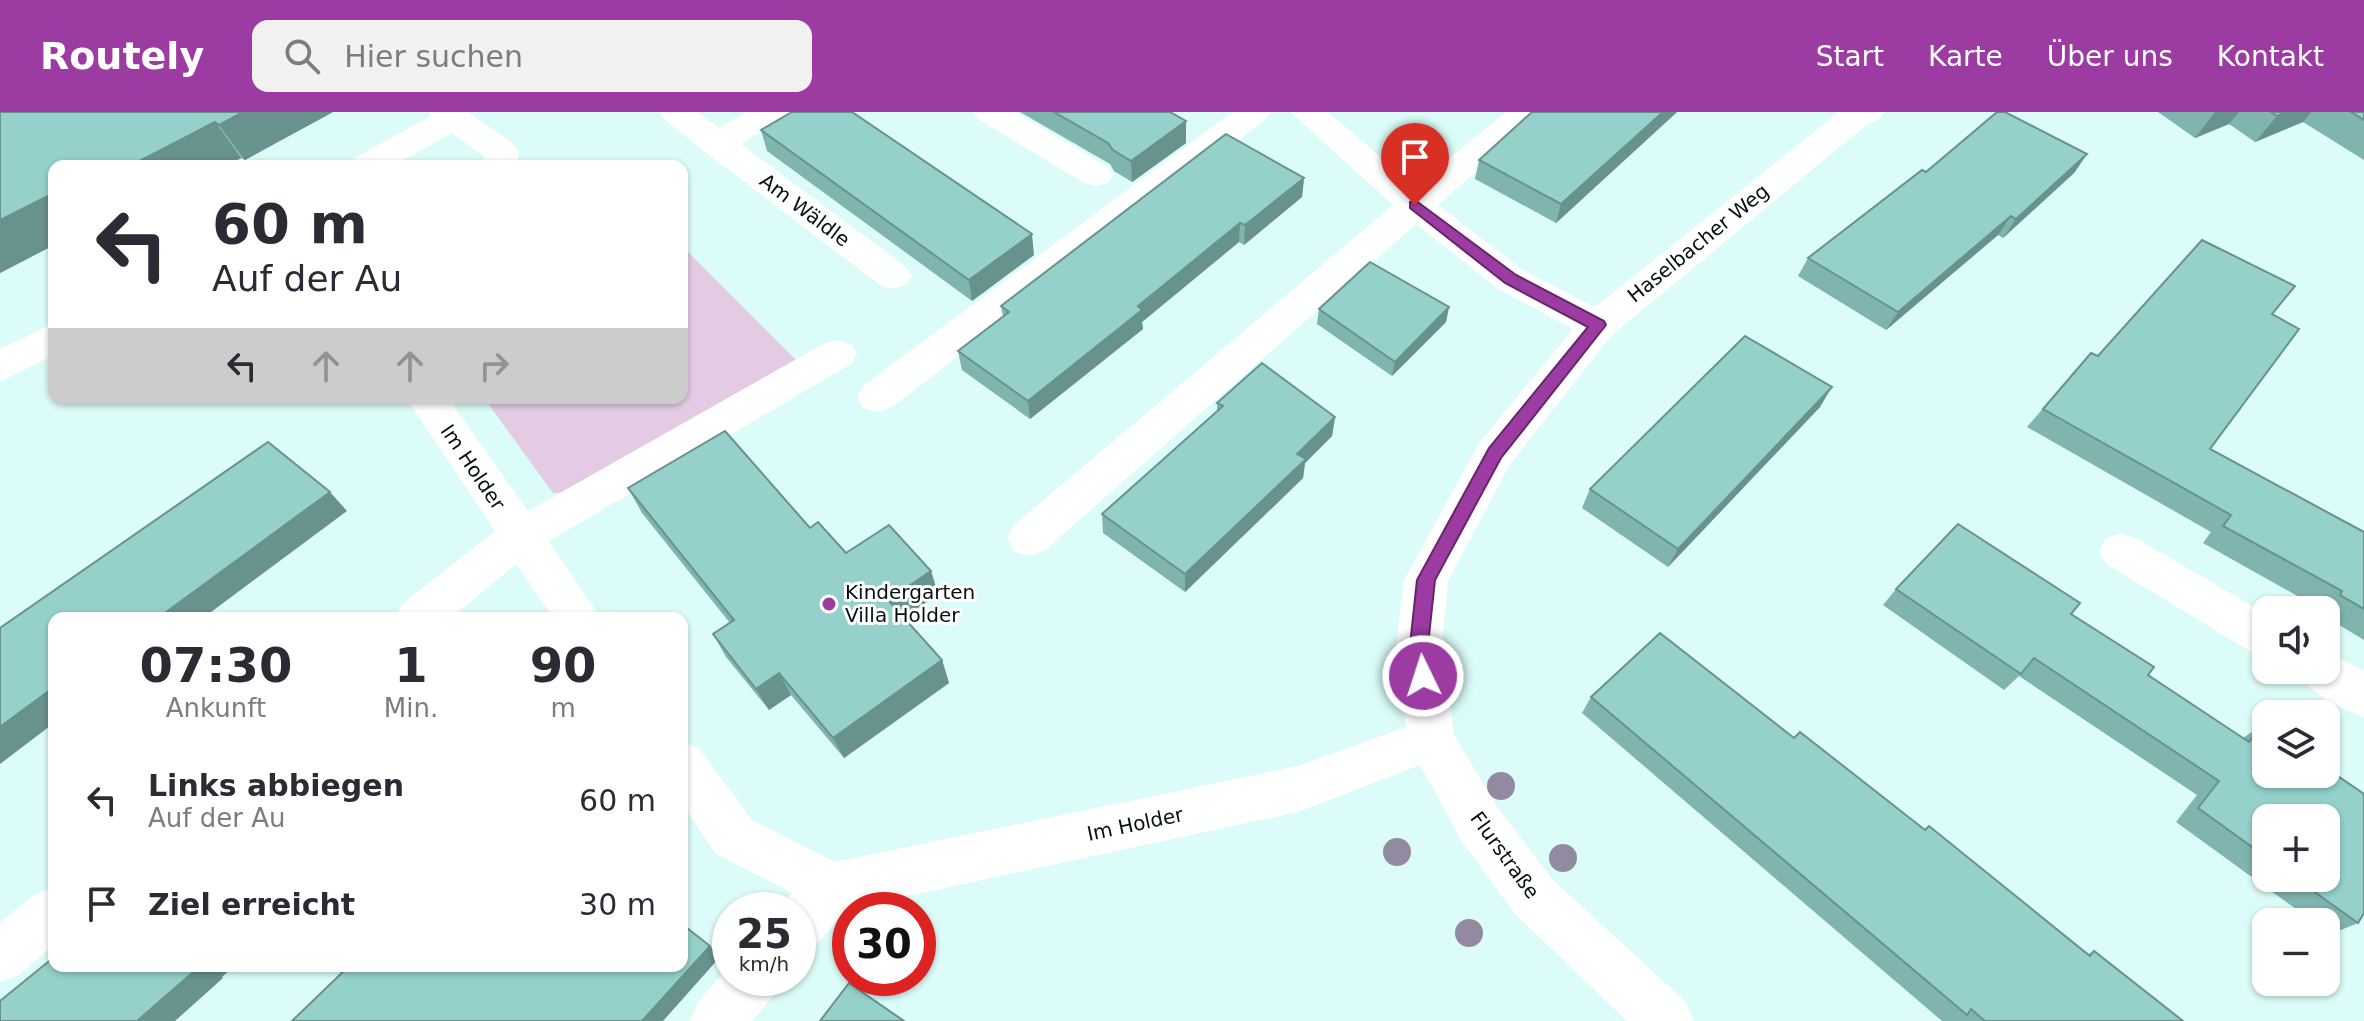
<!DOCTYPE html>
<html lang="de">
<head>
<meta charset="utf-8">
<style>
  :root { --surface:#fff; --page:#f2f2f3; --text:#2b2b33; --muted:#7c7c81; --accent:#9c3ba2 }
  body { margin:0; font-family:"DejaVu Sans",sans-serif; background:var(--page); color:var(--text); height:100vh; display:flex; flex-direction:column; font-size:30px; white-space:nowrap }
  * { box-sizing:border-box; margin:0 }
  p { font-size:26px; color:var(--muted) }
  .icon { flex:none; width:44px; height:44px; fill:none; stroke:currentColor; stroke-width:2; stroke-linecap:round; stroke-linejoin:round }
  .map { position:relative; flex:1; overflow:hidden }
  .drawer { position:absolute; left:48px; top:500px; width:640px; height:360px; display:flex; flex-direction:column; background:var(--surface); border-radius:16px; box-shadow:0 2px 6px #0004 }
  .drawer>* { flex:none }
  .top-card { position:absolute; left:48px; top:48px; width:640px; height:244px; border-radius:16px; box-shadow:0 2px 6px #0004; background:#fff; color:var(--text); overflow:hidden }
  .tools { position:absolute; left:2252px; top:484px; display:grid; gap:16px }
  .tools a { display:grid; place-items:center; width:88px; height:88px; border-radius:16px; background:var(--surface); box-shadow:0 2px 6px #0004; font-size:40px }
  .speed { position:absolute; left:712px; top:780px; display:flex; gap:16px; font-size:40px; font-weight:700; text-align:center }
  .speed>* { display:grid; place-content:center; width:104px; height:104px; border-radius:50%; background:var(--surface); box-shadow:0 2px 6px #0004; line-height:1 }
  .speed small { font-size:20px; font-weight:400 }
  .speed .limit { border:12px solid #d22; background:#fff; color:#111 }
  .pin { position:absolute; display:grid; place-items:center; width:68px; height:68px; color:#fff; margin:-82px -34px; border-radius:50% 50% 50% 0; rotate:-45deg; box-shadow:0 0 8px #0007 }
  .pin .icon { rotate:45deg }
  .me { position:absolute; width:88px; margin:-44px; rotate:356deg; stroke-linejoin:round; filter:drop-shadow(0 0 6px #0008) }
  .turn { display:flex; align-items:center; gap:28px; height:168px; padding:0 32px; font-size:36px }
  .turn .icon { width:104px; height:104px; stroke-width:2.5 }
  .turn b { display:block; font-size:56px; line-height:68px }
  .lanes { display:flex; align-items:center; height:76px; padding:0 32px; background:#0003; justify-content:center; gap:40px; direction:ltr }
  .lanes .off { opacity:.35 }
  .eta { display:flex; justify-content:space-evenly; align-items:center; height:136px; text-align:center }
  .eta b { font-size:48px; font-weight:700; line-height:56px }
  ul { padding:0; list-style:none }
  li { display:flex; align-items:center; gap:24px; height:104px; padding:0 32px }
  li div { flex:1 }
  li b { display:block; font-size:30px }
  li em { font-style:normal }
  header { display:flex; align-items:center; gap:48px; box-sizing:border-box; height:112px; padding:0 40px; background:var(--accent); color:#fff }
  header strong { font-size:38px }
  nav { display:flex; gap:44px; margin-inline-start:auto; font-size:28px }
  .search { width:560px; height:72px; background:var(--page); display:flex; align-items:center; gap:20px; box-sizing:border-box; padding:0 28px; border-radius:16px; color:var(--muted); font-size:30px }
  .map>svg:first-child { display:block }
</style>
</head>
<body>
<header>
<strong>Routely</strong>
<div class="search"><svg class="icon" aria-label="search" viewBox="0 0 24 24"><circle cx="10" cy="10" r="6"/><path d="M15 15l6 6"/></svg>Hier suchen</div>
<nav><a>Start</a><a>Karte</a><a>Über uns</a><a>Kontakt</a></nav>
</header>
<div class="map">
<svg width="2364" height="909" viewBox="0 0 2364 909">
  <rect width="100%" height="100%" fill="#dbfcf8"/>
  <!-- green -->
  <path fill="#e3cbe4" d="M682,134L796,248L573,381H553L484,286H682Z"/>
  <g fill="none" stroke-linecap="round" stroke-linejoin="round">
    <!-- minor -->
    <g fill="#fff" fill-rule="evenodd">
      <path d="M428,0H468L514,32L519,40L517,54H483L484,44L452,21L393,54H349L354,46L431,4Z"/>
      <path d="M659,0H698L719,16L746,0H788L783,7L741,32L906,155L912,164L906,173L893,177L880,173L705,40L664,7Z"/>
      <path d="M973,0H1015L1108,55L1113,63L1108,71L1096,74L1084,71L978,7Z"/>
      <path d="M1232,0H1271L1266,7L891,296L877,300L863,296L857,285L863,274Z"/>
      <path d="M1290,0H1328L1415,74L1506,0H1544L1438,93L1523,158L1595,195L1839,0H1884L1879,7L1864,15L1612,223L1510,352L1448,469L1442,533L1454,623L1498,696L1552,767L1686,890L1694,909H1627L1516,803L1462,730L1420,653L1298,700L847,797L817,832L798,840V798H779L792,781L716,742L682,692V630L699,636L752,708L835,750L1298,654L1406,615L1396,533L1404,468L1480,330L1573,217L1497,176L1416,112L1044,439L1029,444L1014,439L1007,426L1014,413L1393,93Z"/>
      <path d="M54,211V243L0,270V237Z"/>
      <path d="M837,228L851,232L857,242L851,252L549,429L601,506H553L516,452L451,506H395L402,492L495,419L406,286H448L528,399L823,232Z"/>
      <path d="M2121,421L2136,426L2266,502V545L2250,539L2106,452L2099,439L2106,426Z"/>
      <path d="M2326,540L2364,559V605C2340,596 2309,582 2298,558H2326Z"/>
      <path d="M54,775V833L19,863L0,870V810L36,782Z"/>
      <path d="M730,852V866H780L772,885L752,909H690L698,890Z"/>
    </g>
  </g>
  <!-- trees -->
  <g fill="#938aa1">
    <circle cx="1501" cy="674" r="14"/>
    <circle cx="1397" cy="740" r="14"/>
    <circle cx="1563" cy="746" r="14"/>
    <circle cx="1469" cy="821" r="14"/>
  </g>
  <!-- wall -->
  <g fill="#80b4ae" fill-rule="evenodd">
    <path d="M0,0H333L245,48L241,46L226,54H54V133L0,161Z"/>
    <path d="M1020,0H1170L1186,31L1132,70L1114,59L1110,52Z"/>
    <path d="M1532,0H1677L1556,111L1475,67L1479,48Z"/>
    <path d="M2158,0H2364V48L2303,10L2255,30L2229,12L2195,26Z"/>
    <path d="M761,18L1034,143L972,189L767,39Z"/>
    <path d="M2087,42L2074,61L2003,126L1998,123L1886,218L1798,164L1808,146L1926,60Z"/>
    <path d="M1304,66L1302,85L1244,133L1239,130L1142,210L1143,217L1030,307L962,258L958,239L1003,205L1001,194Z"/>
    <path d="M1449,195L1446,210L1392,264L1317,212L1319,197Z"/>
    <path d="M2272,202L2210,337L2364,420V528L2326,505V498H2318L2319,496L2203,431L2211,420L2027,315L2091,241L2098,244Z"/>
    <path d="M1217,291L1335,305L1332,324L1305,351L1303,366L1185,480L1103,421L1102,402L1217,300Z"/>
    <path d="M1820,295L1668,455L1582,396L1590,377Z"/>
    <path d="M628,376L810,416L846,441L931,459L938,482L904,506L942,548L949,571L844,646L791,583L769,598L726,545L713,522L730,511L642,401Z"/>
    <path d="M1896,477L2071,502L2148,563L2243,626L2262,613L2358,811L2331,822L2326,819V810H2314L2176,710L2197,683L2019,564L2004,578L1883,493ZM2266,706L2326,766H2266Z"/>
    <path d="M1591,585L1794,626L1924,718L1929,714L2088,842L2094,839L2183,909H1942L1582,601Z"/>
  </g>
  <!-- shaded-wall -->
  <g fill="#68928d">
    <path d="M243,0H333L245,48L219,13Z"/>
    <path d="M1663,0H1677L1556,111L1561,92Z"/>
    <path d="M2215,0H2239L2229,12L2195,26Z"/>
    <path d="M2286,0H2311L2303,10L2255,30L2277,4Z"/>
    <path d="M1186,9V31L1132,70L1131,49Z"/>
    <path d="M215,10L241,46L226,54H130Z"/>
    <path d="M2087,42L2074,61L2003,126L2016,107Z"/>
    <path d="M1304,66L1302,85L1244,133L1245,113Z"/>
    <path d="M54,81V133L0,161V108Z"/>
    <path d="M2011,104L1998,123L1886,218L1898,200Z"/>
    <path d="M1240,111L1239,130L1142,210L1143,217L1030,307L1028,289L1138,194Z"/>
    <path d="M1032,122L1034,143L972,189L969,168Z"/>
    <path d="M1449,195L1446,210L1392,264L1395,250Z"/>
    <path d="M1832,275L1820,295L1668,455L1678,437Z"/>
    <path d="M1335,305L1332,324L1305,351L1303,366L1185,480V462L1297,342Z"/>
    <path d="M330,380L347,399L203,506H158Z"/>
    <path d="M931,459L938,482L896,511L888,488Z"/>
    <path d="M942,548L949,571L844,646L833,626Z"/>
    <path d="M779,561L791,583L769,598L756,577Z"/>
    <path d="M54,575V611L0,652V615Z"/>
    <path d="M710,834L720,845L663,909H642Z"/>
    <path d="M198,854H234L222,865L223,866L175,909H137Z"/>
  </g>
  <!-- building -->
  <g fill="#95d1ca" stroke="#68928d" stroke-width="2">
    <path d="M0,0H243L219,13L215,10L130,54H54V81L0,108Z"/>
    <path d="M792,0H852L1032,122L969,168L761,18Z"/>
    <path d="M1054,0H1170L1186,9L1131,49L1113,38L1108,31Z"/>
    <path d="M1532,0H1663L1561,92L1479,48Z"/>
    <path d="M1997,0H2005L2087,42L2016,107L2011,104L1898,200L1808,146L1922,58L1926,60Z"/>
    <path d="M2271,0H2286L2277,4Z"/>
    <path d="M2351,0H2364V8Z"/>
    <path d="M1226,22L1304,66L1245,113L1240,111L1138,194L1142,198L1028,289L958,239L1009,200L1001,194Z"/>
    <path d="M2202,128L2295,174L2272,202L2299,217L2210,337L2364,420V497L2340,483L2342,479L2223,414L2231,403L2043,297L2091,241L2098,244Z"/>
    <path d="M1370,150L1449,195L1395,250L1319,197Z"/>
    <path d="M1745,224L1832,275L1678,437L1590,377Z"/>
    <path d="M1262,251L1335,305L1297,342L1306,347L1185,462L1102,402L1223,294L1217,291Z"/>
    <path d="M725,319L810,416L818,410L846,441L889,413L931,459L888,488L942,548L833,626L779,561L756,577L713,522L734,508L628,376Z"/>
    <path d="M268,330L330,380L158,506H54V575L0,615V516Z"/>
    <path d="M1958,412L2080,491L2071,502L2154,555L2148,563L2249,630L2262,613L2266,616V662H2326V656L2364,682V801L2358,811L2295,766H2326V706H2266V745L2198,696L2219,669L2034,546L2021,562L1896,477Z"/>
    <path d="M1660,521L1794,626L1800,620L1925,718L1929,714L2090,844L2094,839L2183,909H1985L1971,897L1967,903L1591,585Z"/>
    <path d="M682,812L710,834L642,909H292L349,854H682Z"/>
    <path d="M54,845V854L199,855L137,909H0V889Z"/>
    <path d="M849,871L904,909H820Z"/>
  </g>
  <!-- route -->
  <path fill="#9c3ba2" stroke="#652669" stroke-width="2" d="M1415,88L1516,163L1604,209L1606,213L1501,346L1435,468L1428,533L1433,564L1430,570L1423,573L1416,570L1410,533L1417,468L1489,336L1588,215L1505,171L1410,96V90Z"/>
  <!-- markers -->
  <circle fill="#9c3ba2" stroke="#fff" stroke-width="3" cx="829" cy="492" r="8"/>
  <g text-anchor="middle" dominant-baseline="central" stroke-width="6" stroke-linejoin="round" paint-order="stroke">
    <!-- street labels -->
    <g font-size="20" fill="#05100e" stroke="#fff">
      <text transform="translate(805 98) rotate(37)">Am Wäldle</text>
      <text transform="translate(1698 131) rotate(-39)">Haselbacher Weg</text>
      <text transform="translate(473 355) rotate(56)">Im Holder</text>
      <text transform="translate(1135 712) rotate(-12)">Im Holder</text>
      <text transform="translate(1505 743) rotate(54)">Flurstraße</text>
    </g>
    <!-- poi labels -->
    <g font-size="20" fill="#05100e" stroke="#fff" text-anchor="start">
      <text x="845" y="480">Kindergarten<tspan x="845" dy="23">Villa Holder</tspan></text>
    </g>
  </g>
</svg>
<div class="tools">
<a><svg class="icon" aria-label="sound" viewBox="0 0 24 24"><path d="M4 9h4l5-4v14l-5-4H4zM17 9q2 3 0 6"/></svg></a>
<a><svg class="icon" aria-label="layers" viewBox="0 0 24 24"><path d="M12 4l9 5-9 5-9-5zM3 14l9 5 9-5"/></svg></a>
<a>+</a>
<a>−</a>
</div>
<div class="speed"><div>25<small>km/h</small></div><div class="limit">30</div></div>
<div class="pin" style="left:1415px;top:93px;background:#d93025"><svg class="icon" aria-label="arrive" viewBox="0 0 24 24"><path d="M6 21V4h12l-3 4 3 4H6"/></svg></div>
<svg class="me" style="left:1423px;top:564px" viewBox="-20 -20 40 40"><circle r="17" fill="#9c3ba2" stroke="#fff" stroke-width="3"/><path d="M0-11L8 9 0 5-8 9z" fill="#fff"/></svg>
<div class="top-card">
<div class="turn"><svg class="icon" aria-label="left" viewBox="0 0 24 24"><path d="M17 20v-9H6M10 6l-5 5 5 5"/></svg><div><b>60 m</b>Auf der Au</div></div>
<div class="lanes"><svg class="icon" aria-label="left" viewBox="0 0 24 24"><path d="M17 20v-9H6M10 6l-5 5 5 5"/></svg><svg class="icon off" aria-label="ahead" viewBox="0 0 24 24"><path d="M12 20V5M6 11l6-6 6 6"/></svg><svg class="icon off" aria-label="ahead" viewBox="0 0 24 24"><path d="M12 20V5M6 11l6-6 6 6"/></svg><svg class="icon off" aria-label="right" viewBox="0 0 24 24"><path d="M7 20v-9h11M14 6l5 5-5 5"/></svg></div>
</div>
<section class="drawer">
<div class="eta">
<div><b>07:30</b><p>Ankunft</p></div>
<div><b>1</b><p>Min.</p></div>
<div><b>90</b><p>m</p></div>
</div>
<ul>
<li><svg class="icon" aria-label="left" viewBox="0 0 24 24"><path d="M17 20v-9H6M10 6l-5 5 5 5"/></svg><div><b>Links abbiegen</b><p>Auf der Au</p></div><em>60 m</em></li>
<li><svg class="icon" aria-label="arrive" viewBox="0 0 24 24"><path d="M6 21V4h12l-3 4 3 4H6"/></svg><div><b>Ziel erreicht</b></div><em>30 m</em></li>
</ul>
</section>
</div>
</body>
</html>
